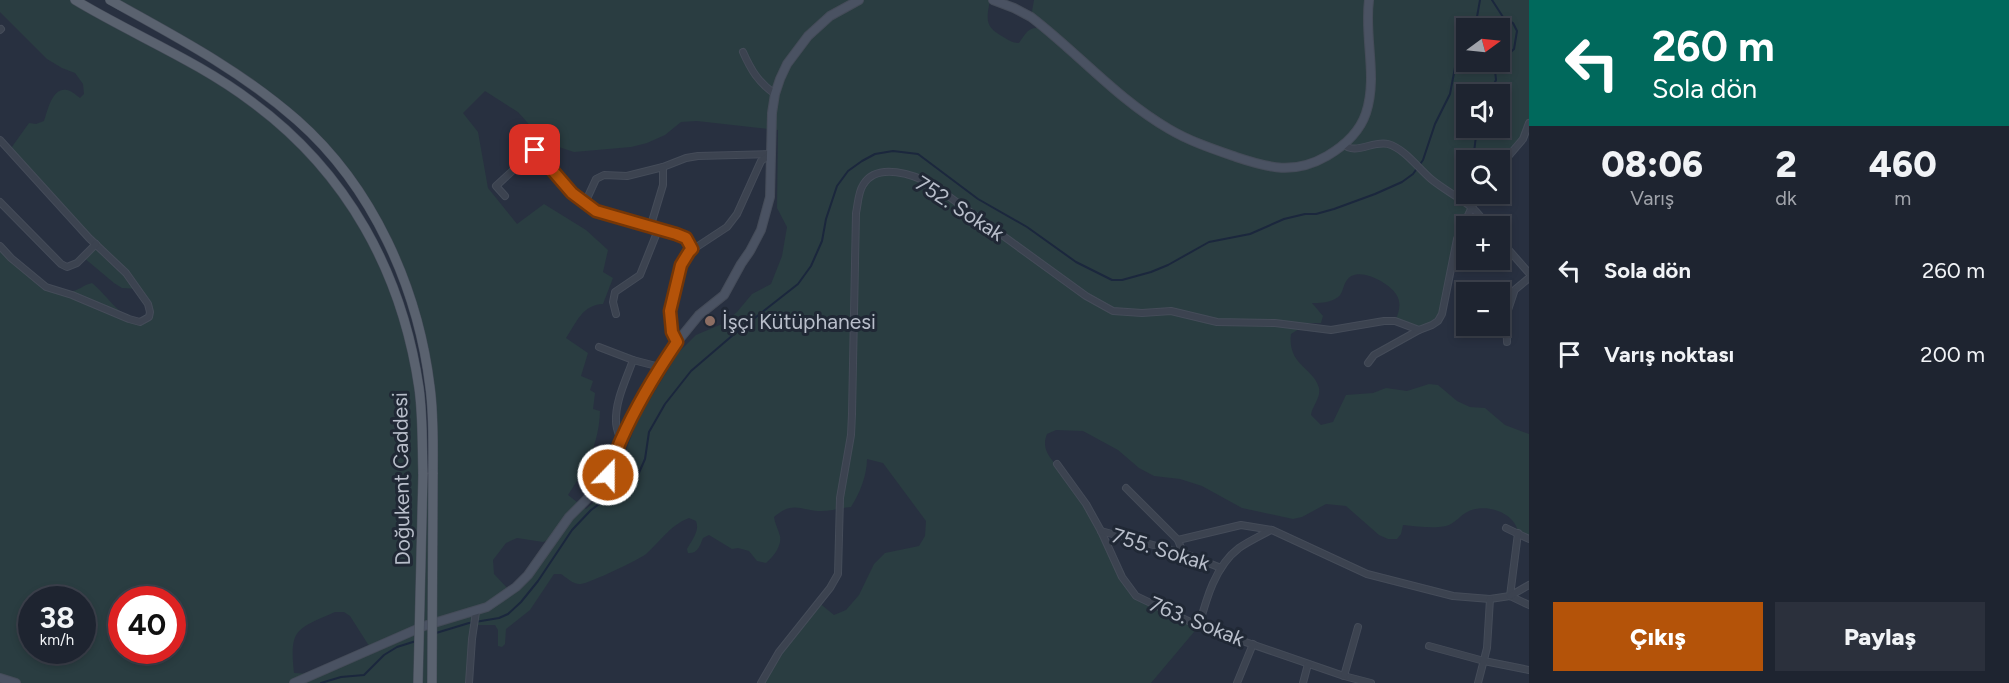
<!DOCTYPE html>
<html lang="tr">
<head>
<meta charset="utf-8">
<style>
  :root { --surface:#1e2430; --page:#2b303c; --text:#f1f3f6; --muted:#a1a4ab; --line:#3c414c; --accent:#b45309 }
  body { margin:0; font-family:Figtree,sans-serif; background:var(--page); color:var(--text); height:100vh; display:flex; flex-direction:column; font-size:22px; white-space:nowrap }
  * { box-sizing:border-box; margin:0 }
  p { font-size:20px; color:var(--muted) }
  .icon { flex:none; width:33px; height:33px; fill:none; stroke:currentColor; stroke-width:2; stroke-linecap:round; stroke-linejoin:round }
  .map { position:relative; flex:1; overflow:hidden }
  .panel { display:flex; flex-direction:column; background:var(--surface); width:480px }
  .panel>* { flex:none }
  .top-card { background:#00695c; color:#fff; overflow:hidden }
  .needle { width:39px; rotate:75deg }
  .controls { position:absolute; left:1456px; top:18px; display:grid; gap:12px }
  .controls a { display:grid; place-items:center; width:54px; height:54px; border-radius:0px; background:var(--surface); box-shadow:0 3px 9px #0003,0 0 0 2px var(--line); font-size:30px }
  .speed { position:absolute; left:18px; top:586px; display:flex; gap:12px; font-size:30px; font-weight:700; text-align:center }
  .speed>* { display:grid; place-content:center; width:78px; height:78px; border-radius:50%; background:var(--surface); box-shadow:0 3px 9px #0003,0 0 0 2px var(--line); line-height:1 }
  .speed small { font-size:15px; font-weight:400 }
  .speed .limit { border:9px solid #d22; background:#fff; color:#111 }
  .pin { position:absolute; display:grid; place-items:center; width:51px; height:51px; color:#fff; margin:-26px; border-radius:12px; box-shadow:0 3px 9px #0006 }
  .me { position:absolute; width:66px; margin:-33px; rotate:22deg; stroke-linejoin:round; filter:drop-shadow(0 0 4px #0008) }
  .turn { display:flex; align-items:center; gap:21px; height:126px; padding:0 24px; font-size:27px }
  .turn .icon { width:78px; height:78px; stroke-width:2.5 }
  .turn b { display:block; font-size:42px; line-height:51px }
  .eta { display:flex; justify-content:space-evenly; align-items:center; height:102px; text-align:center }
  .eta b { font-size:36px; font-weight:800; line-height:42px }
  .cta { display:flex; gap:12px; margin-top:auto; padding:12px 24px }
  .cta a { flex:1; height:69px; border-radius:0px; background:var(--accent); color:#fff; font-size:24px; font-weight:800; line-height:69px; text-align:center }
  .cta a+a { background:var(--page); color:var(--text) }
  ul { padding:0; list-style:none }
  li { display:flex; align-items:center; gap:18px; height:84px; padding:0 24px }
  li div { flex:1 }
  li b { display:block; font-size:22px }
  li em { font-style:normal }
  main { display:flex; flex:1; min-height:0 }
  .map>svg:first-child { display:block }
</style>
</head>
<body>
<main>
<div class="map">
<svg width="1529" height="683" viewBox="0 0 1529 683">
  <rect width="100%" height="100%" fill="#283040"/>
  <!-- green -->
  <path fill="#2a3d41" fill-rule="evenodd" d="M0,0H75L252,101L320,165L371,238L412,353L423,485H433L424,350L383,233L331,155L258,89L110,0H990C986,21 985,27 1005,38C1010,41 1013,43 1019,43C1028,30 1030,25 1046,30L1031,17L1034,0H1529V123L1523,139L1500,166V160H1467V194H1478L1463,223L1442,314L1426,328L1395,321C1399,313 1402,303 1396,294C1389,283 1358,265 1347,280C1342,286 1344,295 1335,299C1328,303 1319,303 1312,303L1323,316L1321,323H1308L1291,334C1287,365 1314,368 1319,388C1321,398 1312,406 1311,415L1321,425L1333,422L1346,395L1373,393L1386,388L1407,391L1429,384L1438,385L1457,401L1470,407L1485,408L1505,425L1529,434V539L1518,533C1516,513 1487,503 1469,511C1460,515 1456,523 1446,526C1432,529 1417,526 1403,525L1401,534L1397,539H1388L1379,535L1346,506L1326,504L1302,517L1293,519L1242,508L1202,486L1180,479L1154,476L1139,468L1118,450L1083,431L1056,430L1047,434C1039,453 1057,464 1068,477L1136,596L1199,626L1151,683H761L818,602L834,615L846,610L859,595L874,564L885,553L919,546L925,536L926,521L883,463L867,459C867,475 860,493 851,507C841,508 831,511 821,511C800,511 794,500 774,517C775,524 778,529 780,536C782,546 773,557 766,563L757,561L749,551L738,548L732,549L709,535L703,538C700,545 698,554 688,553L687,549C692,540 700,531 696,521L689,518C670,525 660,542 646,554C640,559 590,583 581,584C574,585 567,578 561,574H554L530,610L506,629L505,644L502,647L498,646V630L495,625H474L469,683H0V249C15,262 50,295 69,292C78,291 83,285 92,283C108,296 119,317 140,322L150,312L139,289L122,288L114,283L83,257L96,245L9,151L29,123L36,124L44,121C48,110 52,87 67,90C72,91 76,95 80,98L84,94L83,84L75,73L62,68L47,59L0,12ZM1467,28H1500V62H1467ZM485,91L518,112L535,131L544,132L559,147L574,152L631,147L647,143L665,135L681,122L697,121L778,130L777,208L787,227L782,256L771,284L752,294L737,312L722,324L696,335L678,353L638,419L622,461L606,488L597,500L586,509L568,495C586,468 599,444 600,411L593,409L595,393L590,390L593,381L581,376L588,353L566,338C577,322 582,305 603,304L613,278L603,272L608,250L586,230L544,204L517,224L488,188L478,132L463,113ZM1467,94H1500V128H1467ZM555,537L510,591L494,574L493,560L506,543L517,538L543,542ZM32,600H82V651H32ZM122,600H172V651H122ZM335,612H344L350,616L371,649L311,674L294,673C289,628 297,629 335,612Z"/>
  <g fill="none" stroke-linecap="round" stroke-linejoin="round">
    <!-- stream -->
    <g stroke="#1b273d" stroke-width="2">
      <path d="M1475,28L1480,0"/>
      <path d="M1489,94L1496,80L1495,70L1500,62L1514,49L1517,31L1513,23L1503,17L1492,0"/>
      <path d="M1473,160L1477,128"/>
      <path d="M436,633L469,623L499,618L508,614L521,602L538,581L572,530L591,510L638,475L645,459L649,432L665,404L691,371L733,335L798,284L811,266L822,241L826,219L837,186L848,171L862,161L875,154L893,151L918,154L978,199L1027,227L1076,262L1112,280H1122L1151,272L1168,265L1209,242L1250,234L1284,219L1305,214H1316L1334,209L1375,194L1402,182L1413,174L1423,160L1435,124L1450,94L1457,57L1467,44"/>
      <path d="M321,683L341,677L364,675L384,655L397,647L416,641"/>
    </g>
    <!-- street casing -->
    <g stroke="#454c59" stroke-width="8">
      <g id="street">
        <path d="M0,30L1,29"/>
        <path d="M743,52C751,70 758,82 775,94"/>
        <path d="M520,131C543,159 565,191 596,211L676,234L686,238L692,250"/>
        <path d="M0,140L89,238L126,273L148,304L150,312L149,317L140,322L129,319L72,295L46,287L11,258L0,246"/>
        <path d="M1343,144C1355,156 1373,140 1388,144C1405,149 1418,168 1431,179C1443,189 1457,196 1470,206C1477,211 1483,220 1488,226"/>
        <path d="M1500,166L1523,139L1529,123"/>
        <path d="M505,196L496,186L535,150"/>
        <path d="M0,202L61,264L67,267L77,263L96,244"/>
        <path d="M585,203L596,179L604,175L627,176L663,167L686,158L698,156L770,154"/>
        <path d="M650,228L663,185V167"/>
        <path d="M1500,240L1529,273"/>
        <path d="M1500,302L1529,278"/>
        <path d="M616,314L613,302L615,292L640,275L658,230"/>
        <path d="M677,342L672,332L670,311L681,265L689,252L727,227L737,214L761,161L771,154"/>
        <path d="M1507,342L1506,316L1514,292"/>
        <path d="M599,347L633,360L660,367"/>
        <path d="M1368,363L1374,355L1419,330"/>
        <path d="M621,441C619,435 616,428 616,422C615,401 626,380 633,360"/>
        <path d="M1057,464L1086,504L1101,531L1122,577L1136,596L1199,626L1344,676L1371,683"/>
        <path d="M1126,488L1178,540"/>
        <path d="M1506,528L1529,539"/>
        <path d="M1101,531L1183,553L1221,568"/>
        <path d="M1183,553L1178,540L1241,525L1272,530L1367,574L1453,596L1490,599L1510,596L1529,605"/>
        <path d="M1510,596L1518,533"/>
        <path d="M1510,596L1529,585"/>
        <path d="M1199,626C1206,600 1215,566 1239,548C1249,541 1260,536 1271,530"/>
        <path d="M1429,646L1484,661L1529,670"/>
        <path d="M1344,676L1358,627"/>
        <path d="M469,683L472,639L476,612"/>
        <path d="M761,683L779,652L830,588L838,574L840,498L851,435L852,414L856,213C858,204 858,193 863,185C877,161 915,175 933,185L1086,296L1113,311L1142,313L1171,311L1217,322L1275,323L1331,330L1384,321H1395L1419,330L1432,325L1438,321L1442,314L1457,239L1478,194"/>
        <path d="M1237,683L1253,644"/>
        <path d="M1303,683L1308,664"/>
        <path d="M1478,683L1487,648L1490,599"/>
      </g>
    </g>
    <!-- secondary casing -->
    <g stroke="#454c59" stroke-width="10">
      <g id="secondary">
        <path d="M993,0L1014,8L1031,17C1078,53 1117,99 1169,129C1189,141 1213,149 1236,157C1269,168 1294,175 1327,156C1344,146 1360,131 1366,113C1378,76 1364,38 1369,0"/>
        <path d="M0,678L16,683"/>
        <path d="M294,683L424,626L487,607L516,587L528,575L569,517L588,498L608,475L621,441L633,417L660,367L677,342L699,315L724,295L741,264L750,251L761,230L770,197L772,113L775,94L780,79L787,64L808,36L830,16L859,0"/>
      </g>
    </g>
    <!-- primary casing -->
    <g stroke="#454c59" stroke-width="10">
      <g id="primary">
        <path d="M75,0C133,35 198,61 252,102C347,172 402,272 419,388C423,417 422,446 423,474"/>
        <path d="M110,0C175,36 240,70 297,120C373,187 418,288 430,387C434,416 433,445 433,474"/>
      </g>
    </g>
    <!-- street -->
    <use href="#street" stroke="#3c4350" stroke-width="6"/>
    <!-- secondary -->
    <use href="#secondary" stroke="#4a5262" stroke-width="8"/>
    <!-- primary -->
    <use href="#primary" stroke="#5a626f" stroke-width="9"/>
    <!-- primary-bridge casing -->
    <g stroke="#454c59" stroke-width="10" stroke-linecap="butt">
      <g id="primary-bridge">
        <path d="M418,683L423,474"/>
        <path d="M432,683L433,474"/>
      </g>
    </g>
    <!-- primary-bridge -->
    <use href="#primary-bridge" stroke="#5a626f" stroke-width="9"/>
  </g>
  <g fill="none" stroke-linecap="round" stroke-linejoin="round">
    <!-- route casing -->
    <g stroke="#753606" stroke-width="15">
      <path id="route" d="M535,150L572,193L596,211L676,234L686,238L692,249L689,252L681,265L670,311L672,332L677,342C656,373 636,406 621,440C616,451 613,463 608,475"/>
    </g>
    <!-- route -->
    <use href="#route" stroke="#b45309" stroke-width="10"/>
  </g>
  <!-- markers -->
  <circle fill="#8d6e63" stroke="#202835" stroke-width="2" cx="710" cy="321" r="6"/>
  <g text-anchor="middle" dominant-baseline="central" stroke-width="6" stroke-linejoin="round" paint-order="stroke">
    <!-- street labels -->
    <g font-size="21" fill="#b8beca" stroke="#202835">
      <text transform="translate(960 208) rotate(33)">752. Sokak</text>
      <text transform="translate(401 479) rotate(-91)">Doğukent Caddesi</text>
      <text transform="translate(1161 549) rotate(17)">755. Sokak</text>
      <text transform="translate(1197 621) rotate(22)">763. Sokak</text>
    </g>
    <!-- poi labels -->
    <g font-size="21" fill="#b8beca" stroke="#202835" text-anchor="start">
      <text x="722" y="321">İşçi Kütüphanesi</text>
    </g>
  </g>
</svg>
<div class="controls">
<a><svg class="needle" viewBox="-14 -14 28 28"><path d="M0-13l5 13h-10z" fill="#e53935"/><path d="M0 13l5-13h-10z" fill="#a1a4ab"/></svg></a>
<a><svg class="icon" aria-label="sound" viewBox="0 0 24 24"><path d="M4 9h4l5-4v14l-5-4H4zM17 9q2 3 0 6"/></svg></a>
<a><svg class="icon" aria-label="search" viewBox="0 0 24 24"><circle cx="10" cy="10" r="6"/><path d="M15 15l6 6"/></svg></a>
<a>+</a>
<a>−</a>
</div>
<div class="speed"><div>38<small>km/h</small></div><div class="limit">40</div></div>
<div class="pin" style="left:535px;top:150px;background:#d93025"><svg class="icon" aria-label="arrive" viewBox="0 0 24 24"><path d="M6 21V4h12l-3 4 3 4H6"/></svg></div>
<svg class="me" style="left:608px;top:475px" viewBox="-20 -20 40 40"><circle r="17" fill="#b45309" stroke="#fff" stroke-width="3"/><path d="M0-11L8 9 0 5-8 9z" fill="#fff"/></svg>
</div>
<section class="panel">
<div class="top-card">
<div class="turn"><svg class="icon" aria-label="left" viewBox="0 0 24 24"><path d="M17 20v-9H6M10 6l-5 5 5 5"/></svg><div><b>260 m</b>Sola dön</div></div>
</div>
<div class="eta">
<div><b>08:06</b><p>Varış</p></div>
<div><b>2</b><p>dk</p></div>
<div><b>460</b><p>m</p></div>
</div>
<ul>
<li><svg class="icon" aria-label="left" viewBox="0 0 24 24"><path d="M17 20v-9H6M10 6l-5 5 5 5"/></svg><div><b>Sola dön</b></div><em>260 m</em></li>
<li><svg class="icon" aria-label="arrive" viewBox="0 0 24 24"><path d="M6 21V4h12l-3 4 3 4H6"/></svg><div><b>Varış noktası</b></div><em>200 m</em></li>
</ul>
<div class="cta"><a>Çıkış</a><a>Paylaş</a></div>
</section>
</main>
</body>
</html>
